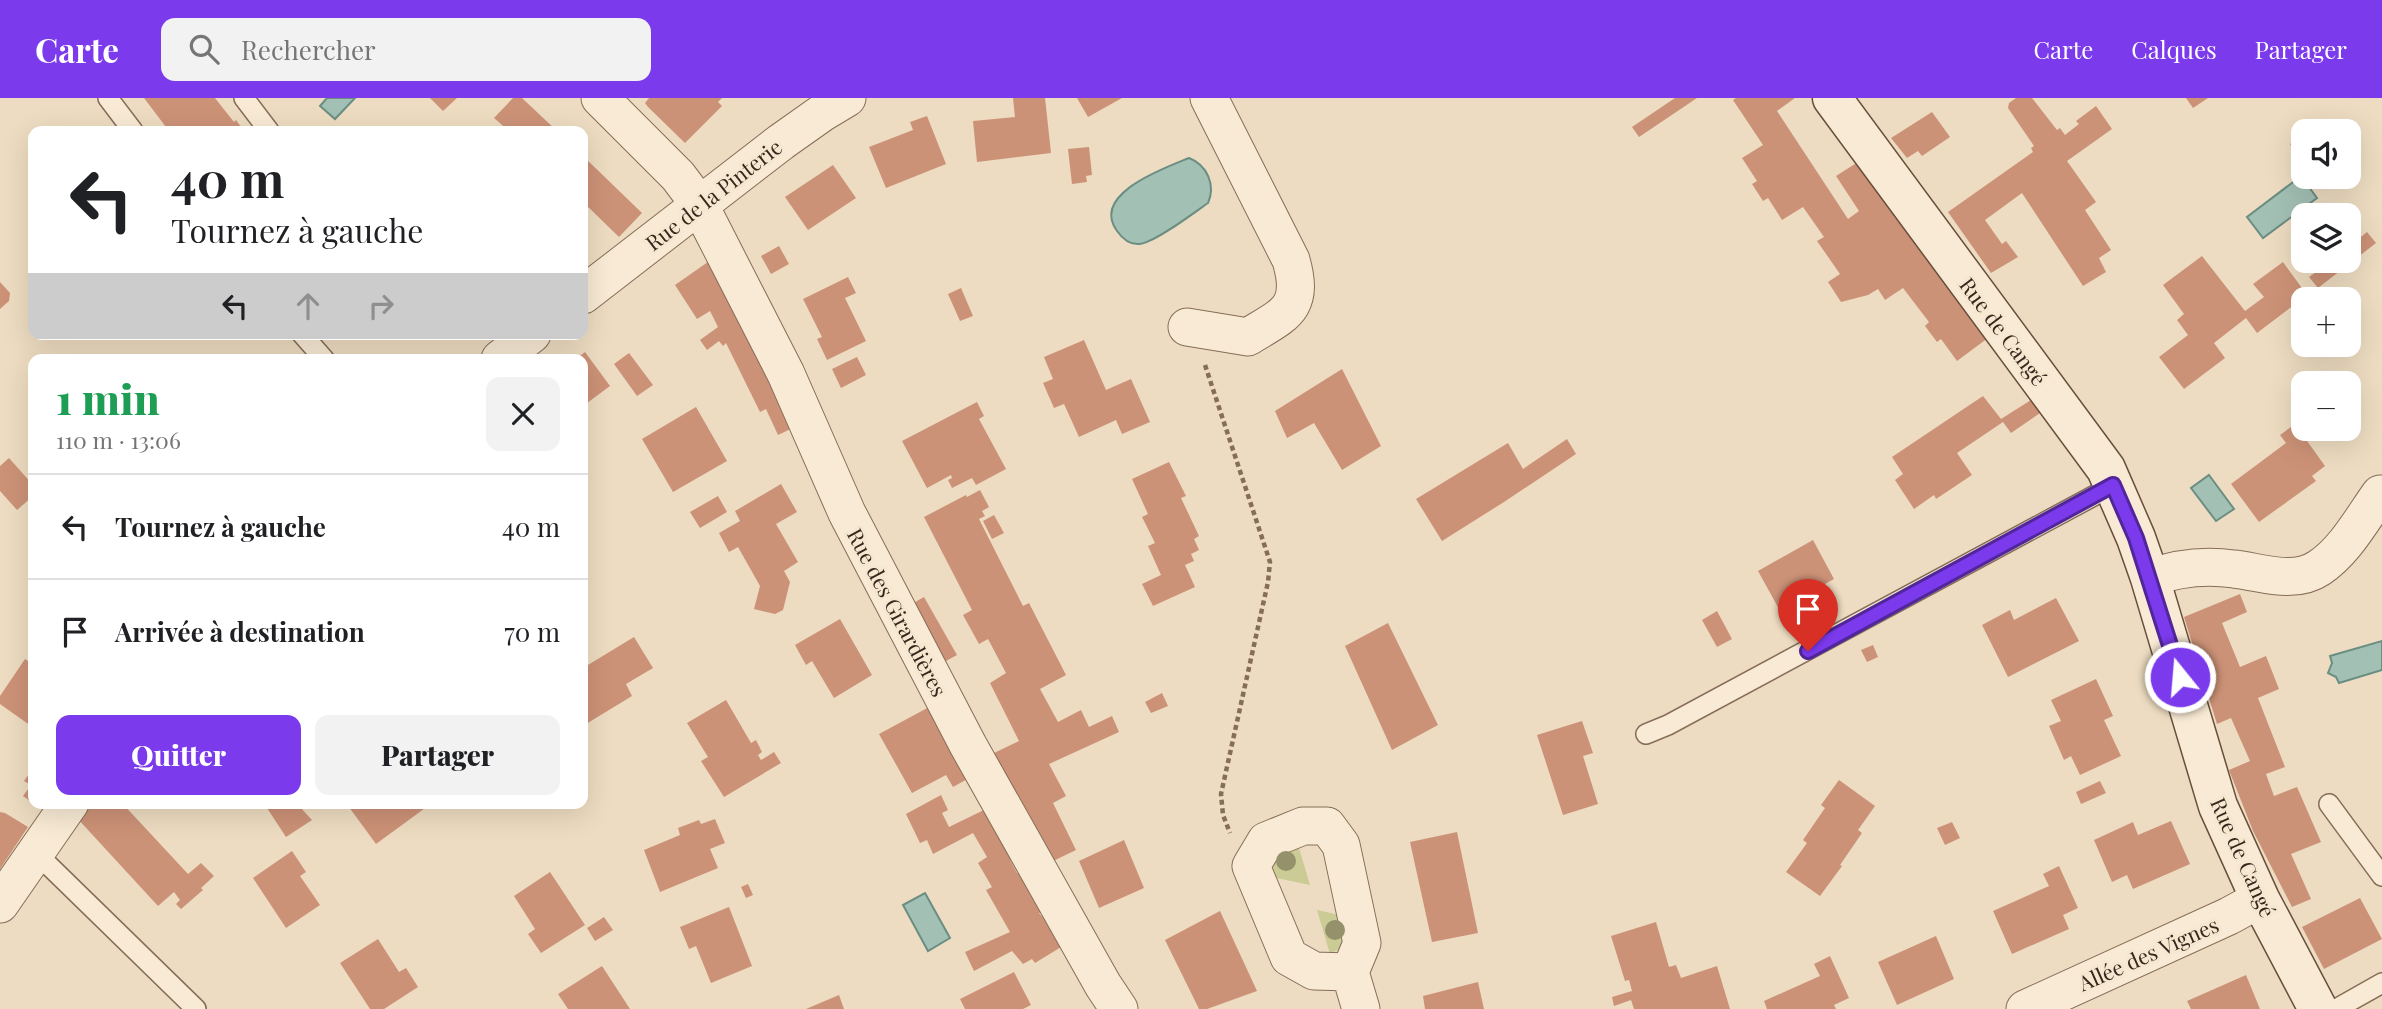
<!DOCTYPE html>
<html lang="fr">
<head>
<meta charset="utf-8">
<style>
  :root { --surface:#fff; --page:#f2f2f2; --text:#202124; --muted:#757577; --line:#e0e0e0; --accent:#7c3aed }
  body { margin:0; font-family:"Playfair Display",serif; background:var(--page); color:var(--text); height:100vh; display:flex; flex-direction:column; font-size:26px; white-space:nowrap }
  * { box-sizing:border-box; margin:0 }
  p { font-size:23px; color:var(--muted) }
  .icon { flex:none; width:38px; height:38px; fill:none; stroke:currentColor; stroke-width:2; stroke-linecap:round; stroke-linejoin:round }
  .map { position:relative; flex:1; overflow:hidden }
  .details { position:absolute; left:28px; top:256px; width:560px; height:455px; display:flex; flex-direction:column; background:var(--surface); border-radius:14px; box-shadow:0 7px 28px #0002 }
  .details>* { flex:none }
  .guide { position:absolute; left:28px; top:28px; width:560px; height:214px; border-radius:14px; box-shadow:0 7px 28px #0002; background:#fff; color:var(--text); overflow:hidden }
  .controls { position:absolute; left:2291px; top:21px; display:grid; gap:14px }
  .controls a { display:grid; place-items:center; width:70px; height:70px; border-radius:14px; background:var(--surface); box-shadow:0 7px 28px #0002; font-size:35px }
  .pin { position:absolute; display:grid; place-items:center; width:60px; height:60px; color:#fff; margin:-72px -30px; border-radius:50% 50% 50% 0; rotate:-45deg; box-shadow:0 0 7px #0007 }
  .pin .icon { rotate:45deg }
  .me { position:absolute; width:77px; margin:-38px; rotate:343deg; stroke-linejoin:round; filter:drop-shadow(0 0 5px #0008) }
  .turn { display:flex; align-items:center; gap:24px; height:147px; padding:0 28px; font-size:32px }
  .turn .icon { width:91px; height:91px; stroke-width:2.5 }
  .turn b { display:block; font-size:49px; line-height:60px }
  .lanes { display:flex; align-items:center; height:66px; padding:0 28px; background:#0003; justify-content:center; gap:35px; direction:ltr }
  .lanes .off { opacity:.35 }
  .round { display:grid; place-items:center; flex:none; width:74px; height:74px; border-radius:14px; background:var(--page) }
  .summary { display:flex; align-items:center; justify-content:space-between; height:119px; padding:0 28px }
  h1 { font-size:42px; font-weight:800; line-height:52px; color:#1e9e55 }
  .cta { display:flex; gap:14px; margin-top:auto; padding:14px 28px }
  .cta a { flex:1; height:80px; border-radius:14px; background:var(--accent); color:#fff; font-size:28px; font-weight:800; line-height:80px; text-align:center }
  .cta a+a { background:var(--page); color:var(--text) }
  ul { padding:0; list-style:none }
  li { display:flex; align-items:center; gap:21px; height:105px; padding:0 28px; border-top:2px solid var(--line) }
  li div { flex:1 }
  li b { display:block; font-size:26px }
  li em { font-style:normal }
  header { display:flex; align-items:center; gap:42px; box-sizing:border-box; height:98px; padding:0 35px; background:var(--accent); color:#fff }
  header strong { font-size:33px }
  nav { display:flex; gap:38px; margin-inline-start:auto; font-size:24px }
  .search { width:490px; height:63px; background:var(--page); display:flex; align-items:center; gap:18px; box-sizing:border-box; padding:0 24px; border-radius:14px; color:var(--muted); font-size:26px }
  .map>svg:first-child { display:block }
</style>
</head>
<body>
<header>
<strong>Carte</strong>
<div class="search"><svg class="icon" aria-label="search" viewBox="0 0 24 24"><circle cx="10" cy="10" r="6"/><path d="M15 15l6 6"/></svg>Rechercher</div>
<nav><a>Carte</a><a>Calques</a><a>Partager</a></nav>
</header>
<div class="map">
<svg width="2382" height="911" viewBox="0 0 2382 911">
  <rect width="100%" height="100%" fill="#eddcc1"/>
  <!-- green -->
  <g fill="#cacb95">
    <path d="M1296,740L1310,787L1272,779V763Z"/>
    <path d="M1317,812L1349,819L1341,850L1330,856Z"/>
  </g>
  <!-- water -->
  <g fill="#a3c0b5" stroke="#6b8e82" stroke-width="2">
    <path d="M327,0H355L335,21L320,8Z"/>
    <path d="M1189,60C1207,67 1216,87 1208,105C1195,114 1153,146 1139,146C1129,147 1122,140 1117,133C1090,96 1165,70 1189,60Z"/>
    <path d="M2301,78L2317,100L2263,140L2247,119Z"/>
    <path d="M2209,377L2234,411L2216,423L2191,390Z"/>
    <path d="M2382,543V572L2339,585L2336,579L2328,575L2332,565L2330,558Z"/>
    <path d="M925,795L950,840L928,853L903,807Z"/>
  </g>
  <!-- building -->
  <g fill="#cc9277">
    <path d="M144,0H215L234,24L236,22L244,33H169Z"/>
    <path d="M430,0H457L443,13Z"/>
    <path d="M513,0H522L557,33H509L494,20Z"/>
    <path d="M649,0H722L718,4L722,8L685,45L648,9L645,5Z"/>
    <path d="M1013,0H1045L1051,55L977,64L973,23L1015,19Z"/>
    <path d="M1077,0H1122L1088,19Z"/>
    <path d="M1675,0H1697L1639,39L1632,29Z"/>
    <path d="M1736,0H1795L1777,13L1848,121L1859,113L1836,78L1858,64L1988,240L1957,263L1941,241L1937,244L1925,228L1929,224L1903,190L1885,202L1878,191L1868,197L1841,204L1828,184L1840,176L1817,143L1824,139L1803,109L1782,122L1768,100L1763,103L1752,86L1757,83L1742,60L1763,47L1733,2Z"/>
    <path d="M2016,0H2032L2057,32L2060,30L2065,37L2079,26L2076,23L2096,8L2112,31L2067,63L2096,104L2085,112L2111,152L2099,160L2106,174L2083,188L2022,95L1985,122L2002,146L2006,143L2018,159L1991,175L1948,114L2033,54L2031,50L2034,48L2008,10L2009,5Z"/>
    <path d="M2186,0H2208L2193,10Z"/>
    <path d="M1932,14L1950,39L1922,58L1918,53L1907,60L1891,40Z"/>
    <path d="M927,18L946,66L886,90L869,49L913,32L910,24Z"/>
    <path d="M2303,37V52L2296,57L2290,46Z"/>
    <path d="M1089,49L1092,77L1086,78L1087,84L1072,86L1068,51Z"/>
    <path d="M583,58L642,115L619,139L583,104Z"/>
    <path d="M833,67L856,100L808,132L785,99Z"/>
    <path d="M2367,134L2376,145L2318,190L2309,179L2331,163H2348V149Z"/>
    <path d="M779,148L789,166L771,176L761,158Z"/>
    <path d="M2202,158L2245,213L2264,199L2253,186L2283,164L2307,197L2257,235L2246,220L2214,245L2225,260L2184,291L2159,259L2188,237L2177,222L2184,216L2163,187Z"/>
    <path d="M715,159L801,326L778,337L766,311L760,314L726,245L723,248L719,243L707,252L700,242L718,229L710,213L697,221L675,187Z"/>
    <path d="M848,179L856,195L845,200L866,243L827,262L817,241L822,239L803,201Z"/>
    <path d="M0,184L10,195L9,203L0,211Z"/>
    <path d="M961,190L973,218L960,223L948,196Z"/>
    <path d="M1084,242L1106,292L1131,281L1150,324L1122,336L1116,322L1079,339L1064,306L1054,310L1043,285L1053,281L1044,259Z"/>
    <path d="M585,254L610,288L583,308V261H576Z"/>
    <path d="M629,255L653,287L637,298L614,266Z"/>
    <path d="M857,259L866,277L841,290L832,271Z"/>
    <path d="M1342,271L1381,348L1342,372L1314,325L1287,340L1275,313Z"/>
    <path d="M1983,298L2001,321L2031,302L2040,315L2011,335L2003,324L1957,355L1972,377L1936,401L1934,397L1914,411L1895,382L1903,376L1892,359Z"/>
    <path d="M977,304L984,318L979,321L1006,371L976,387L972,380L952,390L948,382L952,380L951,377L927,390L902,343Z"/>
    <path d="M696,309L727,363L673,394L642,341Z"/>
    <path d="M2295,326L2325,368L2312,378L2316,383L2259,424L2231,386L2286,345L2280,337Z"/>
    <path d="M1567,341L1576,356L1504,404L1442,443L1416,401L1508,345L1523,371Z"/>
    <path d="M9,360L33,387V398L17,412L0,393V368Z"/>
    <path d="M1169,364L1186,398L1181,400L1199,438L1194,441L1199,452L1191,456L1194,463L1185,467L1195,489L1153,508L1142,486L1161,477L1148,448L1155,445L1142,419L1148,416L1132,381Z"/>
    <path d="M781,386L797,414L776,426L798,464L784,473L790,484L783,512L775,516L754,511L760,488L738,449L729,454L719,435L740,423L735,413Z"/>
    <path d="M980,392L989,409L982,413L985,418L979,421L1023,508L1029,505L1066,577L1040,591L1058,624L1081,612L1089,629L1112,618L1119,634L1049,666L1066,698L1053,705L1076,752L1049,765L994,655L1019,643L990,585L1006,575L988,541L979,546L963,517L972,512L924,419L966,397L967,399Z"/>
    <path d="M718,398L727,414L700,430L690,414Z"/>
    <path d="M994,417L1004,435L992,441L983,423Z"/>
    <path d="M1813,442L1834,481L1779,511L1758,473Z"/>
    <path d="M2240,496L2247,514L2222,525L2240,569L2266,558L2279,591L2258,600L2285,669L2266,676L2274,698L2297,689L2321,744L2291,756L2311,801L2292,809L2253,733L2229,672L2250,663L2231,620L2217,626L2184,519Z"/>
    <path d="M924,499L957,557L937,568L903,511Z"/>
    <path d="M2056,500L2079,543L2008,579L1982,527L2010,512L2014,522Z"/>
    <path d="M1717,513L1732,541L1717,549L1702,522Z"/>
    <path d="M840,521L872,577L834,600L812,563L806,567L795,547Z"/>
    <path d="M1388,525L1438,627L1392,652L1345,548Z"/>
    <path d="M634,539L653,570L626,586L632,598L586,626L583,620V570Z"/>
    <path d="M1873,547L1878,559L1867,564L1861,552Z"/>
    <path d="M33,556V625L31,628L0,606V598L25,561L28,563Z"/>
    <path d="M2096,581L2113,618L2104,622L2121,658L2080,677L2071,658L2064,662L2049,628L2061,623L2051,602Z"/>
    <path d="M1162,595L1168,608L1151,615L1145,604Z"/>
    <path d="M726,602L751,645L756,642L762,654L758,657L761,662L774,654L781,665L724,699L701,663L708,659L687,625Z"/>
    <path d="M931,608L971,679L953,689L946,677L912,695L879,636Z"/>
    <path d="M1582,623L1593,655L1583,658L1598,706L1563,717L1537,637Z"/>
    <path d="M31,673L33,675V705H44L40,710L23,698L31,687L24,683Z"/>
    <path d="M1839,682L1875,708L1858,732L1862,735L1840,767L1842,768L1820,798L1786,774L1807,745L1803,742L1825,710L1821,707Z"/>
    <path d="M2100,683L2106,695L2081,706L2076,694Z"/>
    <path d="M941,697L948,712L942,715L949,729L988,710L1016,758L1010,762L1017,775L1023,772L1045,813L1039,815L1066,846L1035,865L1032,861L1023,866L1012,853L974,873L965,854L1010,834L986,792L992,789L978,765L987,759L973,735L933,756L927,742L920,745L906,716Z"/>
    <path d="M88,705H122L188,776L201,765L214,778L201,790L203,792L181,811L176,806L180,802L174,794L158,808L77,720Z"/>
    <path d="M275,705H304L300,709L312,722L286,739L267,710Z"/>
    <path d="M346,705H432L376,746Z"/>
    <path d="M0,714L5,715L28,729L0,771Z"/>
    <path d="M715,721L725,745L710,751L718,770L660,794L644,752L680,737L678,730L699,722L701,726Z"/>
    <path d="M2171,723L2190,766L2133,791L2127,777L2112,784L2094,742L2133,724L2138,737Z"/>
    <path d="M1952,724L1960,740L1945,747L1937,730Z"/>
    <path d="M1457,734L1478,835L1432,844L1410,744Z"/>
    <path d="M1124,742L1144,790L1099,810L1079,763Z"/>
    <path d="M292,753L306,774L300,778L320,807L286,830L253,780Z"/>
    <path d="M2059,768L2078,810L2063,817L2069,831L2012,856L1993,813L2049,788L2043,776Z"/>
    <path d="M550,774L585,827L541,855L528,836L535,831L514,798Z"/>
    <path d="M748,786L753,797L746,800L741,789Z"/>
    <path d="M2360,800L2382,841L2324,871L2302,829Z"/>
    <path d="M729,809L752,868L711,885L696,848L689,851L680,829Z"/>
    <path d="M1220,813L1257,893L1207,911H1199L1165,842Z"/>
    <path d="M604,819L613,832L595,843L587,830Z"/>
    <path d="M1656,824L1669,869L1676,867L1681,880L1717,868L1730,911H1634L1631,902L1614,908L1612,899L1632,893L1629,882L1625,883L1611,838Z"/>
    <path d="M1936,838L1954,881L1897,907L1878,864Z"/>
    <path d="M378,841L399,874L406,870L418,889L384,911H370L340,865Z"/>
    <path d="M1830,858L1849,900L1834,907L1836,911H1767L1764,903L1820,878L1814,866Z"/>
    <path d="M602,868L630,911H568L558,896Z"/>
    <path d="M1014,874L1031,907L1023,911H965L960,901Z"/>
    <path d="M2246,877L2260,911H2191L2187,903Z"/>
    <path d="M1478,884L1484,911H1425L1423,898Z"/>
    <path d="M839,897L844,911H806Z"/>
  </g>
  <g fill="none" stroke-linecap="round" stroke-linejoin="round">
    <!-- lane casing -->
    <g stroke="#876d59" stroke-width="22">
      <g id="lane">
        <path d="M108,0L133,33"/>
        <path d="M244,0L269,33"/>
        <path d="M302,236L324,261"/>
        <path d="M1646,636L1668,627L2114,387"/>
        <path d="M2329,706L2382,778"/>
        <path d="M35,754L196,911"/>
        <path d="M2336,911L2382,885"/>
      </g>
    </g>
    <!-- street casing -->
    <g stroke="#876d59" stroke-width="39">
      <g id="street">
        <path d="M600,0L678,78L699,106L786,276L847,415L968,647L1103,887L1119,911"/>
        <path d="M583,197L781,44L822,15L847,0"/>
        <path d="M1187,229L1248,239C1285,216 1305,211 1291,162L1209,0"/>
        <path d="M500,261L532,236"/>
        <path d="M2150,480C2177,470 2205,467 2234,471C2261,474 2294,487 2319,470C2345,453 2362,421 2380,396"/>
        <path d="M0,806L70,705"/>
        <path d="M1350,874L1314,873L1289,859L1251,768L1266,743L1303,728H1327L1341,747L1362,845L1350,874L1361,911"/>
        <path d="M2025,911L2229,818L2260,801"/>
      </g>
    </g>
    <!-- secondary casing -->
    <g stroke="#684e3c" stroke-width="41">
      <path id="secondary" d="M1832,0L2106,371L2136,440L2150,480L2218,708L2260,801L2318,911"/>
    </g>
    <!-- path -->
    <path stroke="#876d59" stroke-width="4.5" stroke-dasharray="5 3.5" stroke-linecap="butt" d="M1205,267L1270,464L1268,484L1221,696L1223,717L1230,735"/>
    <!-- lane -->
    <use href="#lane" stroke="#f8ead4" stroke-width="19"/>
    <!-- street -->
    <use href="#street" stroke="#f8ead4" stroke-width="37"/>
    <!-- secondary -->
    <use href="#secondary" stroke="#f8ead4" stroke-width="38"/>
  </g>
  <!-- trees -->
  <g fill="#94916b">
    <circle cx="1286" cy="763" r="10"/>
    <circle cx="1335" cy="832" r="10"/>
  </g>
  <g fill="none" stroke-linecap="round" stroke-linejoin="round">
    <!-- route casing -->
    <g stroke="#51269a" stroke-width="18">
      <path id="route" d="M1808,553L2113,387L2136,440L2180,579"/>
    </g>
    <!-- route -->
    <use href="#route" stroke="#7c3aed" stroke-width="12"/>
  </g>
  <g text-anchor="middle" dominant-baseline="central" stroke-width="6" stroke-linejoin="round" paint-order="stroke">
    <!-- street labels -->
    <g font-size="21" fill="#36271d" stroke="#f5e7d0">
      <text transform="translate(713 96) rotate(-38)">Rue de la Pinterie</text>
      <text transform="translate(2004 233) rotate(53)">Rue de Cangé</text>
      <text transform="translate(898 514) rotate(62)">Rue des Girardières</text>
      <text transform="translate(2244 759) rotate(66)">Rue de Cangé</text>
      <text transform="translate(2148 855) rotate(-24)">Allée des Vignes</text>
    </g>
  </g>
</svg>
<div class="controls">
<a><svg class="icon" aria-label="sound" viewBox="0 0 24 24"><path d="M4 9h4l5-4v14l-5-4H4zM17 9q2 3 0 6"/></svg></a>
<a><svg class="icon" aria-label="layers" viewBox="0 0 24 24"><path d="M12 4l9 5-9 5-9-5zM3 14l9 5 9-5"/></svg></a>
<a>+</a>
<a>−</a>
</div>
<div class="pin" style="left:1808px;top:553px;background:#d93025"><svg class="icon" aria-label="arrive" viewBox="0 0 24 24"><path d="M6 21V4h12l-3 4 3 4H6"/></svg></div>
<svg class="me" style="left:2180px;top:579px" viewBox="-20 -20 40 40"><circle r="17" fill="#7c3aed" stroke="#fff" stroke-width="3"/><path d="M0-11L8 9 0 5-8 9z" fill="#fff"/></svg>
<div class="guide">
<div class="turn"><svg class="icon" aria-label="left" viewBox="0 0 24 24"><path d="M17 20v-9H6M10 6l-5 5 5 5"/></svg><div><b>40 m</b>Tournez à gauche</div></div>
<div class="lanes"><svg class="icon" aria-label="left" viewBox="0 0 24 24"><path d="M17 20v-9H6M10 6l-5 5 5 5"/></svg><svg class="icon off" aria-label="ahead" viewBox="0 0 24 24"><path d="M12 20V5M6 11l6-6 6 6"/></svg><svg class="icon off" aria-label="right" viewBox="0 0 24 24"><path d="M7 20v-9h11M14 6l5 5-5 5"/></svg></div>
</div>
<section class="details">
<div class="summary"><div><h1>1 min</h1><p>110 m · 13:06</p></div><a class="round"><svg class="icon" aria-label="close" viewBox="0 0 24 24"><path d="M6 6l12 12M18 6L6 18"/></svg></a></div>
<ul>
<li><svg class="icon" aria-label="left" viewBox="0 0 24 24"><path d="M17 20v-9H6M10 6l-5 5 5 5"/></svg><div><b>Tournez à gauche</b></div><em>40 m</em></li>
<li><svg class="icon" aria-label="arrive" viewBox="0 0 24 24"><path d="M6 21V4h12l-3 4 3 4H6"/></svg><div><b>Arrivée à destination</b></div><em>70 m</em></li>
</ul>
<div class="cta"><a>Quitter</a><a>Partager</a></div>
</section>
</div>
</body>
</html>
